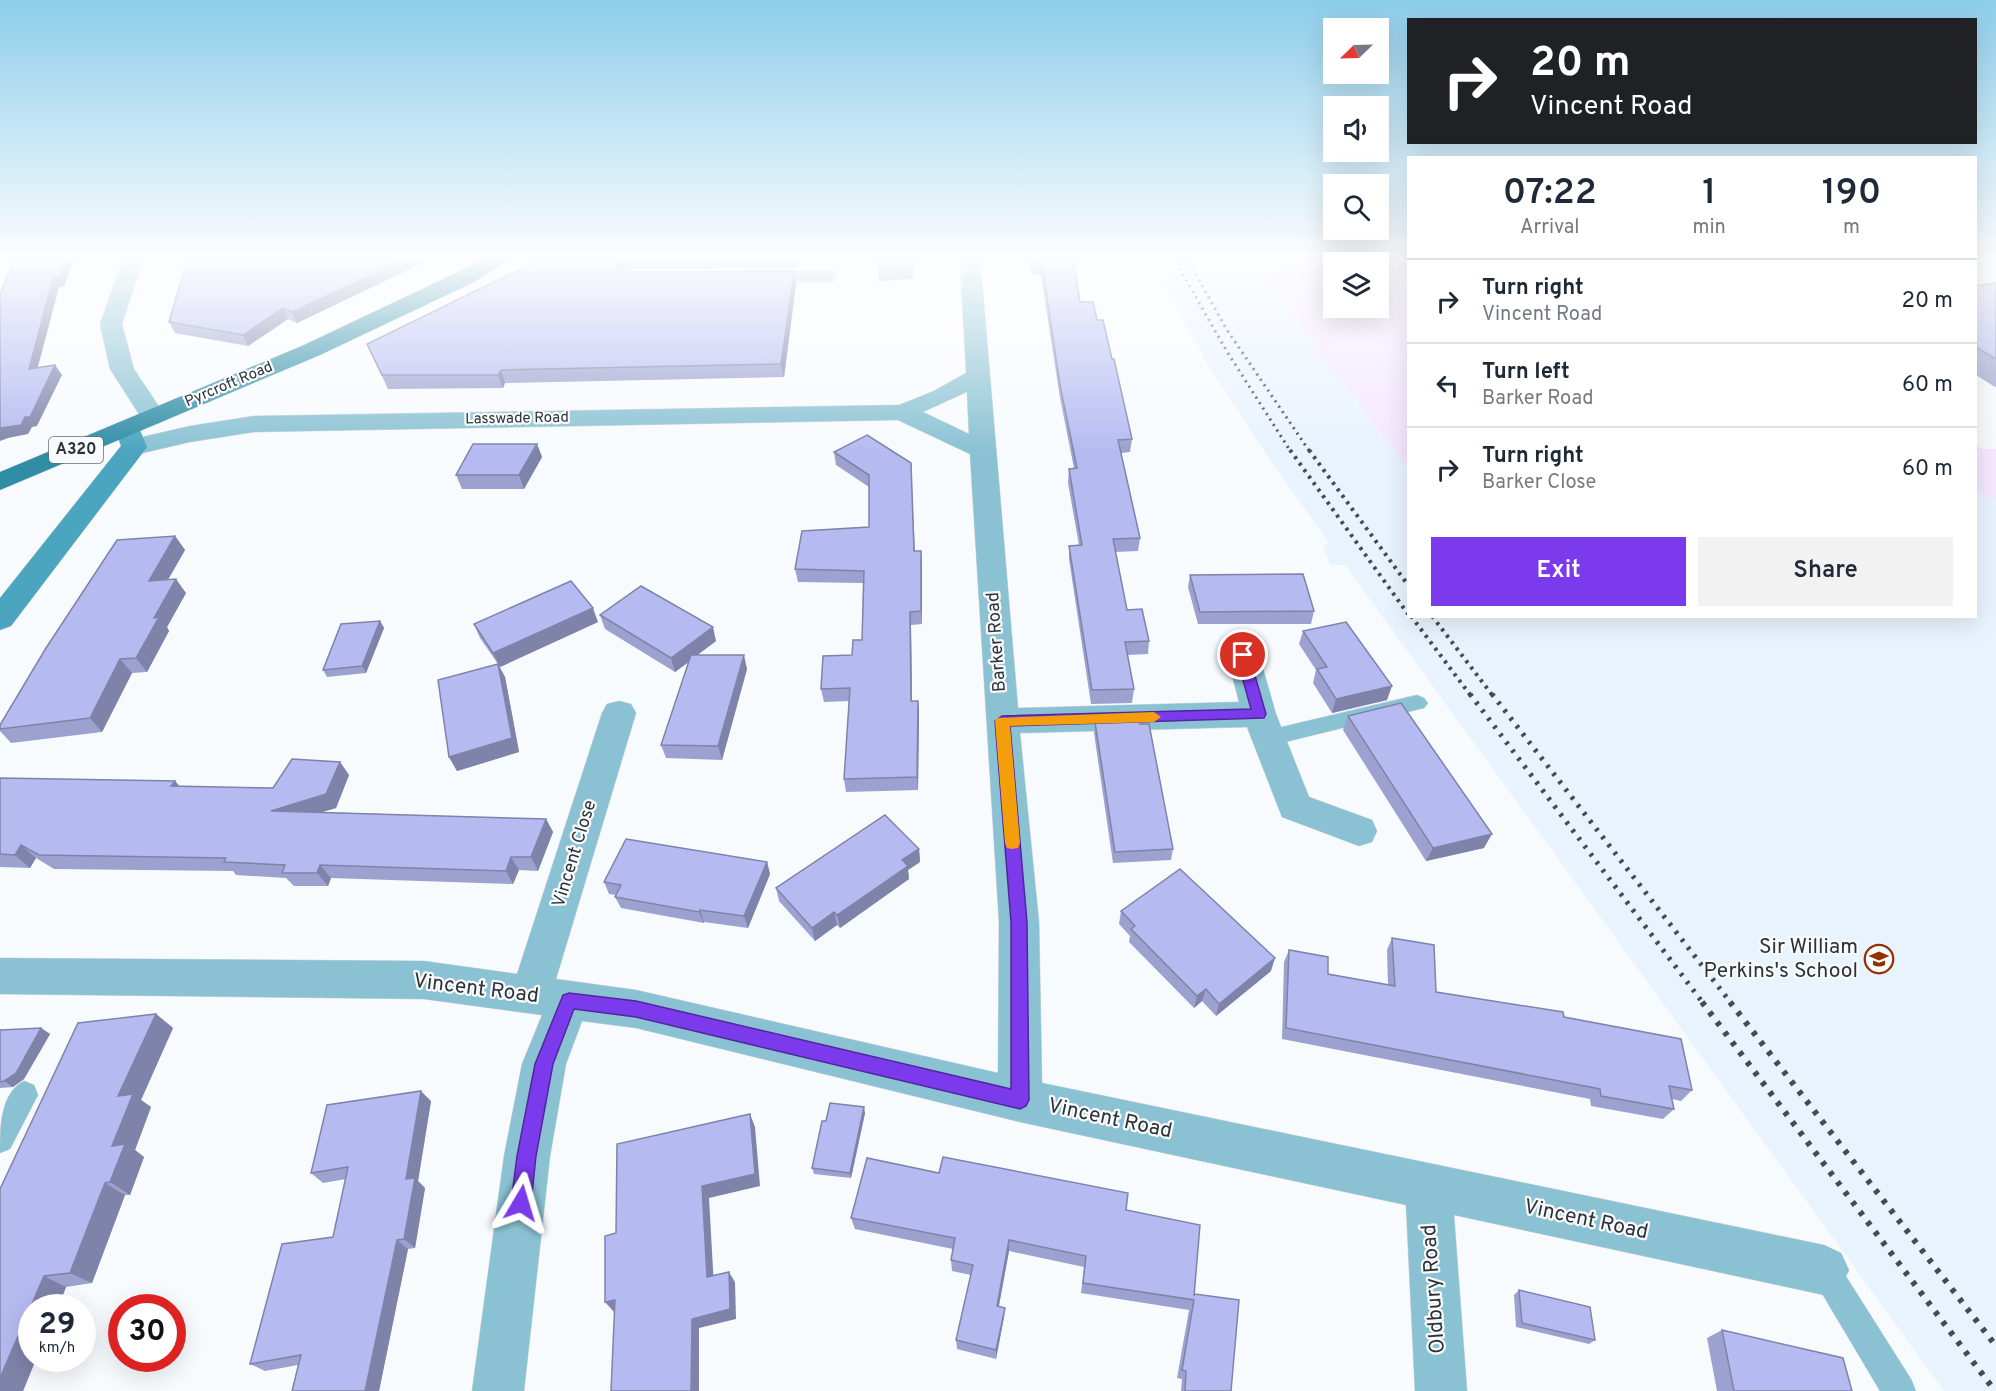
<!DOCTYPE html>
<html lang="en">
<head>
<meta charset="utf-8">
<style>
  :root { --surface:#fff; --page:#f2f2f3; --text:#1f2937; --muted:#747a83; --line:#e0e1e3; --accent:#7c3aed }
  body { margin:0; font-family:Overpass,sans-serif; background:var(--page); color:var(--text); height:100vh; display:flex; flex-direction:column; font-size:22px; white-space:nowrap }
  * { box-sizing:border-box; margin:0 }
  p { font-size:20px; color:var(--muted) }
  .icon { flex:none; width:33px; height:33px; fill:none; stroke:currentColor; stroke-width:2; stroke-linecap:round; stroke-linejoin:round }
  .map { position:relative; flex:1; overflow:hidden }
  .panel { position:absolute; left:1407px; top:156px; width:570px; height:462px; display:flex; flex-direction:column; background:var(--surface); border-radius:0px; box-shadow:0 6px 24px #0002 }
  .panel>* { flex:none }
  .hud { position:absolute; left:1407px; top:18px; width:570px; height:126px; border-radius:0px; box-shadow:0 6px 24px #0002; background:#202124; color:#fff; overflow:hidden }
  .needle { width:39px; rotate:247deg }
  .controls { position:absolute; left:1323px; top:18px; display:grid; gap:12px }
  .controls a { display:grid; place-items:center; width:66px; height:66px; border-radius:0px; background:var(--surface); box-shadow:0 6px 24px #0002; font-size:30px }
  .speed { position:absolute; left:18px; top:1294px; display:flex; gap:12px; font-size:30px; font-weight:700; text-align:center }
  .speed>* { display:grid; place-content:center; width:78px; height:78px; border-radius:50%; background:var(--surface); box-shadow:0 6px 24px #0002; line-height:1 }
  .speed small { font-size:15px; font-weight:400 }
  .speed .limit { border:9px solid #d22; background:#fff; color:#111 }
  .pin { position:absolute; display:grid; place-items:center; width:51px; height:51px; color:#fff; margin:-26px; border:3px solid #fff; border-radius:50%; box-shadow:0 2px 6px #0007 }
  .me { position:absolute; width:66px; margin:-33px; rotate:7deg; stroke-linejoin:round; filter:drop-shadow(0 0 4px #0008) }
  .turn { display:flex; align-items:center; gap:21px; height:126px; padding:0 24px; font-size:27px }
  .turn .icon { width:78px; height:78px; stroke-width:2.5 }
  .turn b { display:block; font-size:42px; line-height:51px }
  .eta { display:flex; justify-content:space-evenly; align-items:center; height:102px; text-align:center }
  .eta b { font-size:36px; font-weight:600; line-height:42px }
  .action { display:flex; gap:12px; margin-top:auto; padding:12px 24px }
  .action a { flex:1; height:69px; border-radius:0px; background:var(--accent); color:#fff; font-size:24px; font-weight:600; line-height:69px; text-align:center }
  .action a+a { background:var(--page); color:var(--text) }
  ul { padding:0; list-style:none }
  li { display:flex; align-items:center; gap:18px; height:84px; padding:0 24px; border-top:2px solid var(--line) }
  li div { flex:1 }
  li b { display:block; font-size:22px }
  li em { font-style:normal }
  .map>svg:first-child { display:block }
</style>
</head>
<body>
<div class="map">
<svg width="1996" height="1391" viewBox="0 0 1996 1391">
  <rect width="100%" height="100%" fill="#f8fbfe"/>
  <!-- built -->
  <path fill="#e9f3fe" d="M1151,257H1385L1334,262L1263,274L1408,468V616H1976V491L1996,499V1391H1944L1345,565H1330L1323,545L1330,544L1272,463L1210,369Z"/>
  <!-- green -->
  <g fill="#f4e7ff">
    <path d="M1385,257H1408V468L1262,274L1333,264L1334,308H1378V262H1347Z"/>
    <path d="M1976,445L1982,449H1996V499L1976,491Z"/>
  </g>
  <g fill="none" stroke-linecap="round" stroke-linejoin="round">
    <!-- lane casing -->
    <g stroke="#d4d7da" stroke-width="1">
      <g id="lane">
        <path d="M1417,695L1424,698L1428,703L1424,708L1269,746L1261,744L1258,738L1261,732L1269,730Z"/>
        <path d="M24,1081L34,1085L38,1095L10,1149L0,1153C0,1128 0,1093 24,1081Z"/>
        <path d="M1824,1254L1835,1259L1911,1379L1916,1391H1880L1808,1270L1813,1259Z"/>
      </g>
    </g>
    <!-- street casing -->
    <g stroke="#d4d7da" stroke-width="1">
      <g id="street">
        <path d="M124,257H144L122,324L134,369L166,417L162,422L153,425L144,422L110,369L100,324Z"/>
        <path d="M960,257H980L1018,708L1239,702L1227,655L1232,647L1243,644L1254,647L1259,655L1276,714L1309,797L1372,820L1377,831L1372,842L1359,846L1282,817L1247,727L1020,733L1039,922L1042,1083L1824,1245L1841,1253L1849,1270L1841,1287L1824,1295L1454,1215L1467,1391H1415L1406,1205L1020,1122L636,1028L582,1021L566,1064L550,1156L524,1391H472L504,1156L522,1064L542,1015L424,999L0,994V958L424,961L517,974L602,713L607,704L619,701L631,704L636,713L556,979L636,990L998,1073L999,922L970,454L898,420L254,432L190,442L134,455L125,453L121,447L125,441L190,426L254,416L899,405L934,391L966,373ZM967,392L969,434L923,412Z"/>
        <path d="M749,270H826L834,271L837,276L834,281L826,282L741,281L738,276L741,271Z"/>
      </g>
    </g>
    <!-- secondary casing -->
    <g stroke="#d4d7da" stroke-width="1">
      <path id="secondary" d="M128,420L137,423L147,447L11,626L0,630V598L121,446L115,428L119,423Z"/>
    </g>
    <!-- primary casing -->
    <g stroke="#d4d7da" stroke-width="1">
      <path id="primary" d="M485,257H510L507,261L474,282L320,355L0,490V472L304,345L458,272Z"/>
    </g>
    <!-- lane -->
    <use href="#lane" fill="#8bc2d3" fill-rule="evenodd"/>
    <!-- street -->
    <use href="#street" fill="#8bc2d3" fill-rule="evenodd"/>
    <!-- secondary -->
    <use href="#secondary" fill="#4ba5bf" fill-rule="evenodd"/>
    <!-- primary -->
    <use href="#primary" fill="#2f8da6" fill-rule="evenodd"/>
    <!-- rail-far3 -->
    <g stroke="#484b4e" stroke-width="3" stroke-dasharray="2 4.5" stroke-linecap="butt">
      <path d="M1173,257L1226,350L1291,452"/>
      <path d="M1186,257L1227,330L1310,452"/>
    </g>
    <!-- rail-far2 -->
    <g stroke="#484b4e" stroke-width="4" stroke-dasharray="3 5" stroke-linecap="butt">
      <path d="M1290,450L1408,614"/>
      <path d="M1309,450L1408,585"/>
      <path d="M1411,616L1471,696"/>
      <path d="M1432,616L1493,696"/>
    </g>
    <!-- rail-far1 -->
    <g stroke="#484b4e" stroke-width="5" stroke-dasharray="3 7" stroke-linecap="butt">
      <path d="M1470,694L1703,1003"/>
      <path d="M1492,694L1731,1003"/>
    </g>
    <!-- rail -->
    <g stroke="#484b4e" stroke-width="6" stroke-dasharray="4.5 8" stroke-linecap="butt">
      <path d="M1702,1002L1995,1391"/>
      <path d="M1730,1002L1996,1346"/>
    </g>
  </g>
  <!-- wall -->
  <g fill="#9ca1cf">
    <path d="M188,257H435L297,323L288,319L248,346L175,333L169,322Z"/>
    <path d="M545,257H800L798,268L632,269L624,270L623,271L629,272L794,271L796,284L784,377L505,383L503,388L388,389L367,344Z"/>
    <path d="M878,257H920L921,260H912L913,279L879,281Z"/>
    <path d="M1029,257H1073L1080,302L1097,320L1112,359L1132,439L1130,452L1121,453L1140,538L1138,551L1115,552L1127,610L1149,641L1148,654L1127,655L1134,689L1132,703L1091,704L1069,559V546L1079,545L1068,483L1069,469L1074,468L1060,398L1041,275H1032Z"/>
    <path d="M1996,283V387H1995L1976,375V286Z"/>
    <path d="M537,444L542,457L524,489H462L456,475Z"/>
    <path d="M834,452L911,463L915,551L922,564V624L911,625L912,701H918L919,714L918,790L846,792L844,779L849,701L824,702L821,689L852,655L862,640L863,583L798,582L795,569L869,527V487L836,465Z"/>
    <path d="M175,536L185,550L168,580L186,593L167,627L169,631L147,672L132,673L102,732L11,743L0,731V725Z"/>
    <path d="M1190,575L1314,611L1311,624H1198L1188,587Z"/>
    <path d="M600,615L716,641L697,655L747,669L722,760L666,758L661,745L689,662L675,672L605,629Z"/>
    <path d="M380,621L384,628L366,673L327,677L323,670Z"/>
    <path d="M598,622L500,667L499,666L505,677L519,752L457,771L449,757L498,664L480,638L474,624Z"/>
    <path d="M1303,631L1387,700L1332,713L1313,683L1316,670L1299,644Z"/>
    <path d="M1348,716L1484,848L1426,861L1343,730Z"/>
    <path d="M1095,722L1173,849L1171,860L1113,863L1094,733Z"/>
    <path d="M340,762L349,775L336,808L321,812L546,819L553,832L538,871L519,870L513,884L331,878L328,886H294L286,878L236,875L233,871L54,869L36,858L30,868L0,867V778L175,781L179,786L273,788Z"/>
    <path d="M919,849L920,862L908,870L909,879L840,928L837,925L815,941L779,901L776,888Z"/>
    <path d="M767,862L770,874L748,928L704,922V923L621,908L615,897L616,895L609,894L604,882Z"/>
    <path d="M1121,911L1271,971L1216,1016L1202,1001L1194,1008L1129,942L1130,936L1119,924Z"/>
    <path d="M1392,938L1436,992L1564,1017L1692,1090L1681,1101L1672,1099L1674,1109L1663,1119L1591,1106L1590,1099L1282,1039L1284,962L1289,950L1328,974L1388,985L1387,950Z"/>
    <path d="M156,1014L173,1028L141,1100L151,1107L135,1150L144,1157L130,1195H125L92,1283L66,1287L23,1391H0V1189Z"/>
    <path d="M41,1028L50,1034L24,1079L13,1087L0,1088V1030Z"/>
    <path d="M431,1101L418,1181L425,1188L415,1248L408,1249L379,1391H292L298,1365L265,1371L250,1364L333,1237L346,1179L323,1183L311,1173Z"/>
    <path d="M865,1113L851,1178L814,1174L812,1168L826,1121Z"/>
    <path d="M1126,1210L1194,1294L1231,1391H1181L1182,1379L1177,1378L1189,1310L1081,1293L1084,1267L1009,1251L999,1306L1004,1317L996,1359L957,1349L956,1340L971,1275L952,1271L951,1260L953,1249L855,1229L851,1218Z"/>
    <path d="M1519,1290L1595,1340L1589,1344L1516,1327L1514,1295Z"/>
    <path d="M1722,1330L1852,1391H1717L1707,1338Z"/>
  </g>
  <!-- shaded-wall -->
  <g fill="#7f83a9">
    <path d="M67,257H76L64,286L59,287L35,378L29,369L53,278Z"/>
    <path d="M410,257H435L297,323L292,312Z"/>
    <path d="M620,257H629L632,269L624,270L619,276L616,263Z"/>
    <path d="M797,257H800L798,268Z"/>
    <path d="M794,271L796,284L784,377L781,364Z"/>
    <path d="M283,308L288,319L248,346L243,335Z"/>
    <path d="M55,365L62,375L37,426L32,427L28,434L8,438L0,441V428Z"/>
    <path d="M501,370L505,383L503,388L498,375Z"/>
    <path d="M537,444L542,457L524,489L519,475Z"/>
    <path d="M175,536L185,550L159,595L149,581Z"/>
    <path d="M921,551L922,564V624L921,611Z"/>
    <path d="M176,579L186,593L167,627L169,631L147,672L136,658L154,618Z"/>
    <path d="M593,608L598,622L500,667L493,653Z"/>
    <path d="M910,612L911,625L912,714L911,701Z"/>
    <path d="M380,621L384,628L366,673L362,666Z"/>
    <path d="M713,627L716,641L675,672L671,658Z"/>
    <path d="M744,655L747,669L722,760L718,746Z"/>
    <path d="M120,659L132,673L102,732L90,718Z"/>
    <path d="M498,664L505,677L519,752L457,771L449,757Z"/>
    <path d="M1392,686L1387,700L1332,713L1336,699Z"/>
    <path d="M918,701L919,714L918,790L917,777Z"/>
    <path d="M340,762L349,775L336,808L282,824L271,811Z"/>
    <path d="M175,781L187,795L171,786Z"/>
    <path d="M546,819L553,832L538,871L531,857Z"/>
    <path d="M1492,834L1484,848L1426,861L1433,848Z"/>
    <path d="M21,845L36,858L30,868L15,855Z"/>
    <path d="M919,849L920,862L908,870L909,879L840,928L837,915L902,860Z"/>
    <path d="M511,857L519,870L513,884L506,871Z"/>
    <path d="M767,862L770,874L748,928L744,916Z"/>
    <path d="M320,865L331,878L328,886L317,873Z"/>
    <path d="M700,910L704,922V923L699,912Z"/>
    <path d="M834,912L837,925L815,941L812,928Z"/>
    <path d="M1275,958L1271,971L1216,1016L1219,1004Z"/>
    <path d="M1206,989L1202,1001L1194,1008L1197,996Z"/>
    <path d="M156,1014L173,1028L141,1100L151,1107L135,1150L144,1157L130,1195L110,1182L112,1146L118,1096Z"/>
    <path d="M41,1028L50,1034L24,1079L13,1087L4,1081Z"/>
    <path d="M421,1091L431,1101L418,1181L425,1188L415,1248L404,1239L406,1179Z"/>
    <path d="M864,1107L865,1113L851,1178L850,1173Z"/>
    <path d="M750,1114L755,1127L760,1186L709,1198L714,1287L707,1277L702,1186Z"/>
    <path d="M105,1183L125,1195L92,1283L70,1273Z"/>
    <path d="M397,1240L408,1249L379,1391H365Z"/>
    <path d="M1009,1240V1251L997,1315V1306Z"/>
    <path d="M729,1272L735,1282L736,1319L699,1328V1391H691L692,1319Z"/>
    <path d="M44,1276L66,1287L58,1308H32V1359H36L23,1391H0V1378Z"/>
    <path d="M615,1300L614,1312L605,1302Z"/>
    <path d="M1005,1308L1004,1317L996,1359V1350Z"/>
  </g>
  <!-- building -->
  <g fill="#b5bbf1" stroke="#7f83a9" stroke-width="1.5">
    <path d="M16,257H67L59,277L53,278L29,369L55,365L30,417H25L21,425L0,428V294Z"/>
    <path d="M188,257H410L292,312L283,308L243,335L169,322Z"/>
    <path d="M545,257H620L616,263L619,270L629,272L794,271L781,364L501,370L498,375H382L367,344Z"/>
    <path d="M878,257H912L913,267L878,268Z"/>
    <path d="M1031,257H1073L1080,302H1093L1097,320H1103L1112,359H1114L1132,439L1118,440L1140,538L1113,539L1127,610L1142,609L1149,641L1125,642L1134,689L1092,690L1069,546L1082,545L1069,469L1077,468L1060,385L1042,263H1032Z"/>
    <path d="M1996,283V359L1976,347V286Z"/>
    <path d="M867,435L911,463L914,551H921V611L910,612L911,701H918L917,777L844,779L850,688L821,689L823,656L852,655L853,640H862L864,571L795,569L802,531L869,527V475L834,452Z"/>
    <path d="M473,444H537L519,475H456Z"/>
    <path d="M175,536L149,581L176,579L154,618L159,617L136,658L120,659L90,718L0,729V725L46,648L117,540Z"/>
    <path d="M1303,574L1314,611L1200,612L1190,575Z"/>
    <path d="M571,581L593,608L493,653L474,624Z"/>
    <path d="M641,586L713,627L671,658L600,615Z"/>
    <path d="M380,621L362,666L323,670L341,624Z"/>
    <path d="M1346,622L1392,686L1336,699L1317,669L1327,667L1303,631Z"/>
    <path d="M691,655H744L718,746L661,745Z"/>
    <path d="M498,664L512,738L449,757L438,680Z"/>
    <path d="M1401,703L1492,834L1433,848L1348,716Z"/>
    <path d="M1139,720L1140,724H1149L1173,849L1115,852L1095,722Z"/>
    <path d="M292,759L340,762L326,794L271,811L546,819L531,857H511L506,871L320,865L317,873H282L285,865L224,862L226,858L39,855L21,845L15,855L0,854V778L175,781L171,786L273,788Z"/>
    <path d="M885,815L919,849L902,860L908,866L837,915L834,912L812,928L776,888Z"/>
    <path d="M626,839L767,862L744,916L700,910L699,912L615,897L621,885L604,882Z"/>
    <path d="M1180,869L1275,958L1219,1004L1206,989L1197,996L1131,929L1135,926L1121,911Z"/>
    <path d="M1392,938L1434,945L1436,992L1563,1012L1564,1017L1681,1039L1692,1090L1669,1086L1674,1109L1601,1096L1600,1089L1286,1028L1289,950L1328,957V974L1395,986Z"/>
    <path d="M156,1014L118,1096L133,1094L112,1146L125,1144L110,1182L105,1183L70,1273L44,1276L0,1378V1189L78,1023Z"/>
    <path d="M41,1028L16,1073L4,1081L0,1082V1030Z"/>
    <path d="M421,1091L406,1179L415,1178L404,1239L397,1240L365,1391H292L301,1355L250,1364L282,1244L333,1237L348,1167L311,1173L327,1105Z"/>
    <path d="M830,1103L864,1107L850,1173L812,1168L822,1121H826Z"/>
    <path d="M750,1114L755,1174L702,1186L707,1277L729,1272L730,1309L692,1319L691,1391H611L615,1300L605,1302V1236L616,1233L617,1144Z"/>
    <path d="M943,1157L1128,1193L1126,1210L1200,1225L1194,1296L1195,1294L1239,1300L1231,1391H1185L1186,1371L1182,1370L1194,1300L1083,1283L1086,1256L1009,1240L997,1306L1005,1308L996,1350L956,1340L973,1265L951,1260L955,1238L851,1218L867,1158L939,1173Z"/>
    <path d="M1519,1290L1590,1307L1595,1340L1522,1323Z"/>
    <path d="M1722,1330L1843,1358L1852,1391H1734Z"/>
  </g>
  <!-- sky -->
  <linearGradient id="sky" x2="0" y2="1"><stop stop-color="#8dcdea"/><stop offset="0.57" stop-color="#fcfdff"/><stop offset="1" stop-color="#fcfdff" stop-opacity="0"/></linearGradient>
  <rect width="1996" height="452" fill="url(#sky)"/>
  <!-- route -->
  <path fill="#7c3aed" stroke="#51269a" stroke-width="1.5" d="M1243,650L1249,655L1266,714L1264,718L1010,726L1027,922L1029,1100L1026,1106L1020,1109L636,1017L574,1009L553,1064L536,1156L531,1203L528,1210L521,1213L514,1210L511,1203L517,1156L535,1064L563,995L569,993L636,1001L1011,1089V922L995,721L1002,716L1251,709L1236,655Z"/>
  <!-- slow -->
  <path fill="#f59e0b" d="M1154,712L1161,717L1154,722L1010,726L1020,843L1018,848L1012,849L1007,848L1005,843L995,721L997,718Z"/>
  <!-- icons -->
  <defs>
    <g id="school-ring" transform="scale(1.5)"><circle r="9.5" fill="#f8fbfe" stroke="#943000" stroke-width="1.5"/><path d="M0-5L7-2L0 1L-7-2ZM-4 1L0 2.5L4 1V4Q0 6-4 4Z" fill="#943000"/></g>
  </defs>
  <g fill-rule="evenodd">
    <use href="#school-ring" x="1879" y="959"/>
  </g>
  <g text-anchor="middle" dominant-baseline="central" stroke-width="4.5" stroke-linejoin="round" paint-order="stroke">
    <!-- far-street labels -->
    <g font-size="15" fill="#2f3235" stroke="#f8fbfe">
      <text transform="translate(229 385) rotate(-23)">Pyrcroft Road</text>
      <text transform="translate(517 419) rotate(-1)">Lasswade Road</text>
    </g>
    <!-- shield labels -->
    <rect fill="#f8fbfe" stroke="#6b6e71" stroke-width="1.5" x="49" y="437" width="54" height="26" rx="4.5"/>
    <g font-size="16" font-weight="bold" fill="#2f3235">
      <text x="76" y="450">A320</text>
    </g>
    <!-- street labels -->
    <g font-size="18" fill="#2f3235" stroke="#f8fbfe">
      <text transform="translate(997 642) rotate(-94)">Barker Road</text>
      <text transform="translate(575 854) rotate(-73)">Vincent Close</text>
    </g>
    <!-- near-poi labels -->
    <g font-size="21" fill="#2f3235" stroke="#f8fbfe" text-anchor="end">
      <text x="1858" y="947">Sir William<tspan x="1858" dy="24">Perkins's School</tspan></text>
    </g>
    <!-- near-street labels -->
    <g font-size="21" fill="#2f3235" stroke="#f8fbfe">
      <text transform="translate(476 989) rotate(7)">Vincent Road</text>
      <text transform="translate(1110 1119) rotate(12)">Vincent Road</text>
      <text transform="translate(1586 1220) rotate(12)">Vincent Road</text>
      <text transform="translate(1434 1289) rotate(-94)">Oldbury Road</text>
    </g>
  </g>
</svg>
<div class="controls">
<a><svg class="needle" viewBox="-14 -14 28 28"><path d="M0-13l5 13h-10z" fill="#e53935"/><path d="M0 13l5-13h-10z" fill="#747a83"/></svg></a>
<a><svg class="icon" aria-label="sound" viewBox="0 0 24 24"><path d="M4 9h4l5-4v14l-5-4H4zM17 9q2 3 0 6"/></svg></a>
<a><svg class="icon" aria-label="search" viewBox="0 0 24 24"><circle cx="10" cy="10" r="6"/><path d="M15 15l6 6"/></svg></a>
<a><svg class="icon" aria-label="layers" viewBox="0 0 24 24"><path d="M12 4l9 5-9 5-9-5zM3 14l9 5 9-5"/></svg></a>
</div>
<div class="speed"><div>29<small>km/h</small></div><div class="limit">30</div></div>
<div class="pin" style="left:1243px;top:655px;background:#d93025"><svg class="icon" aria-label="arrive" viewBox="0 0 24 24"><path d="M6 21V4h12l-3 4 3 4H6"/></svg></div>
<svg class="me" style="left:521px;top:1203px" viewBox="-20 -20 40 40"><path d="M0-17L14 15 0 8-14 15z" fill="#7c3aed" stroke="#fff" stroke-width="4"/></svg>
<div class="hud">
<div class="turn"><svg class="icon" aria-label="right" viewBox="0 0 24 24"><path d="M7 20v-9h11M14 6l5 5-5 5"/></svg><div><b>20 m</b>Vincent Road</div></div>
</div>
<section class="panel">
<div class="eta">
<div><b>07:22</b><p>Arrival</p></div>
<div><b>1</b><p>min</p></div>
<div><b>190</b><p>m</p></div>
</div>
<ul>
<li><svg class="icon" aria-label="right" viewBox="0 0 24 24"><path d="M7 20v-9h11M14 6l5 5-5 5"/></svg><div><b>Turn right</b><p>Vincent Road</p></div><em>20 m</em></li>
<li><svg class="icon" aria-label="left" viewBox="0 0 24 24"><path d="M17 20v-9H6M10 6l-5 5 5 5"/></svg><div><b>Turn left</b><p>Barker Road</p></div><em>60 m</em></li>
<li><svg class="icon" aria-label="right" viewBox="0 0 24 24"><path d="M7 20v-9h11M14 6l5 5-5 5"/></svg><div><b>Turn right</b><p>Barker Close</p></div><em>60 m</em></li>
</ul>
<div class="action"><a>Exit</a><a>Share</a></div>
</section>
</div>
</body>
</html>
